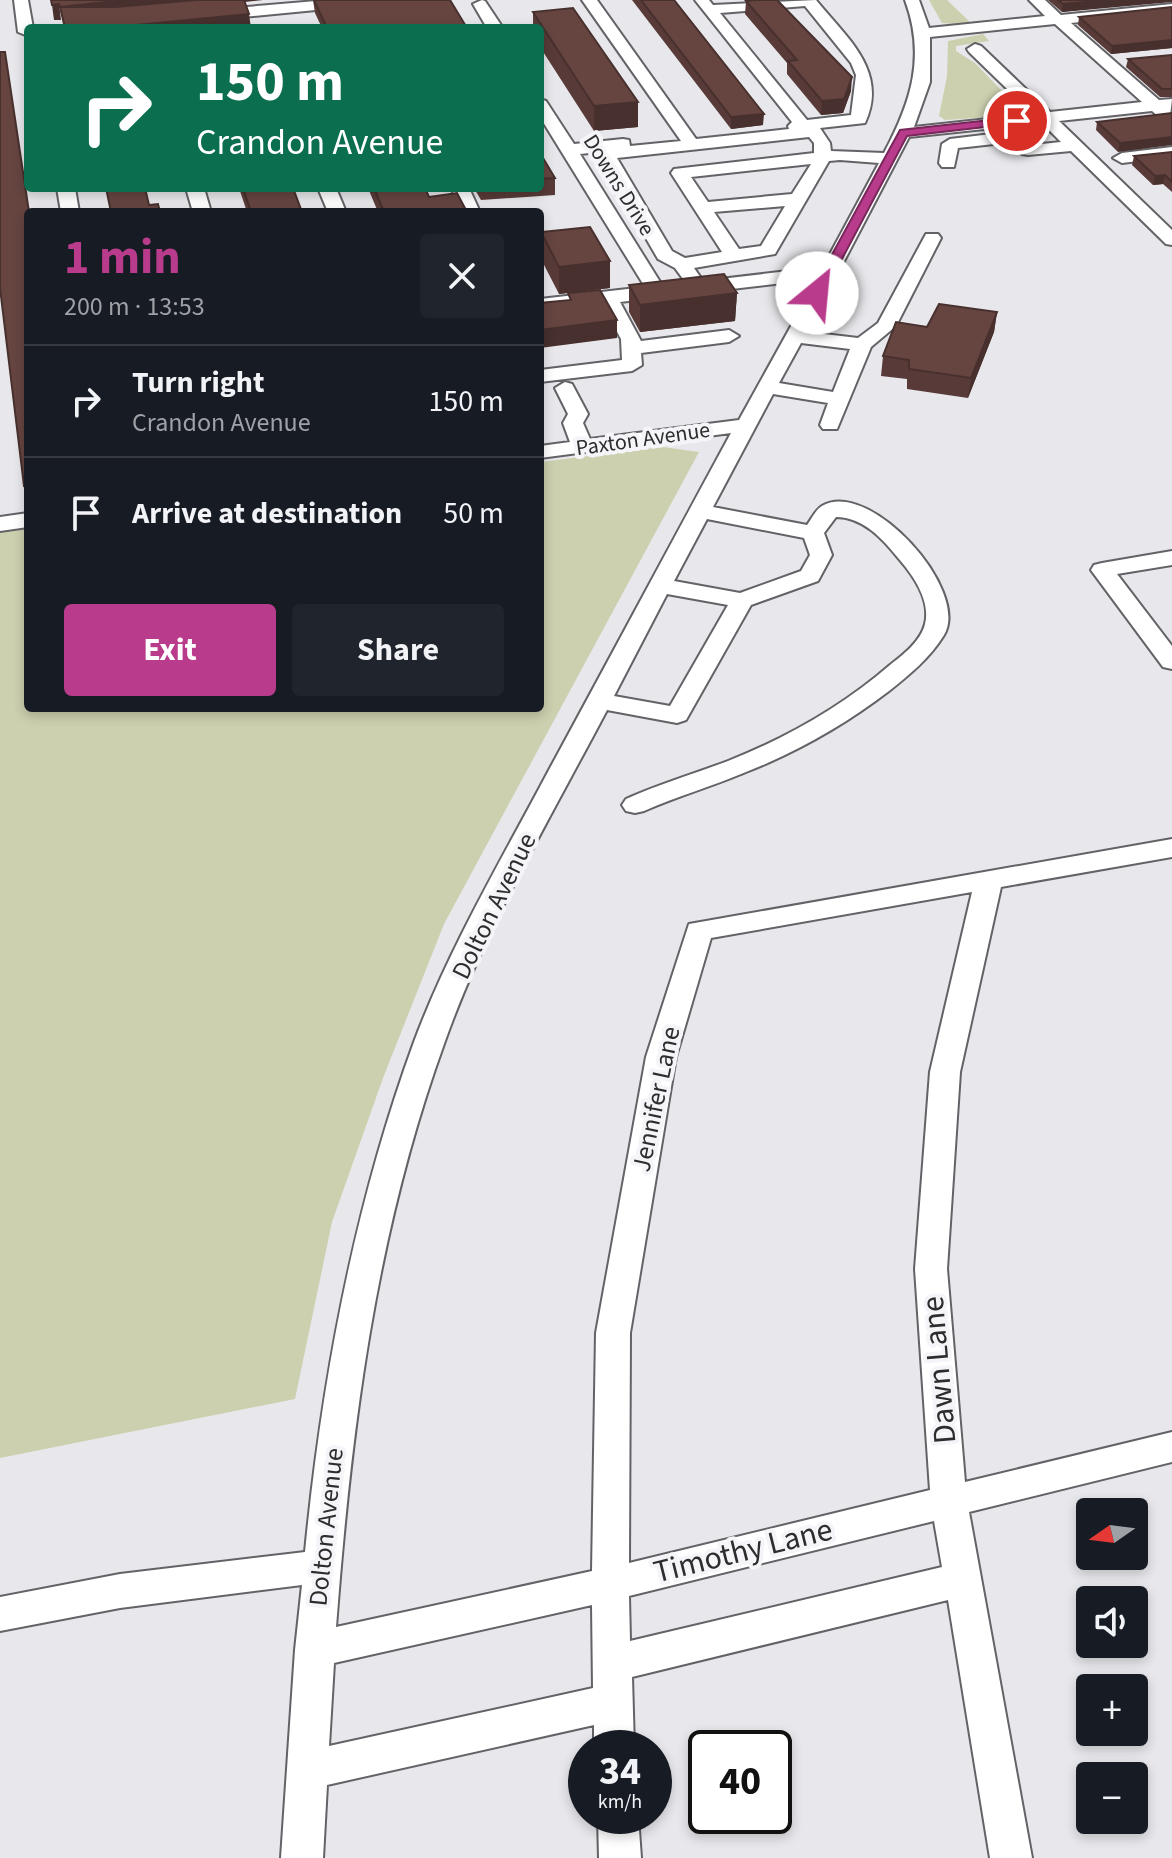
<!DOCTYPE html>
<html lang="en">
<head>
<meta charset="utf-8">
<style>
  :root { --surface:#171b24; --page:#20242c; --text:#f1f3f6; --muted:#9ea1a6; --line:#363941; --accent:#b93c8c }
  body { margin:0; font-family:"Source Sans 3",sans-serif; background:var(--page); color:var(--text); height:100vh; display:flex; flex-direction:column; font-size:30px; white-space:nowrap }
  * { box-sizing:border-box; margin:0 }
  p { font-size:26px; color:var(--muted) }
  .icon { flex:none; width:44px; height:44px; fill:none; stroke:currentColor; stroke-width:2; stroke-linecap:round; stroke-linejoin:round }
  .map { position:relative; flex:1; overflow:hidden }
  .panel { position:absolute; left:24px; top:208px; width:520px; height:504px; display:flex; flex-direction:column; background:var(--surface); border-radius:8px; box-shadow:0 4px 12px #0003 }
  .panel>* { flex:none }
  .hud { position:absolute; left:24px; top:24px; width:520px; height:168px; border-radius:8px; box-shadow:0 4px 12px #0003; background:#0b6e4f; color:#fff; overflow:hidden }
  .needle { width:52px; rotate:256deg }
  .controls { position:absolute; left:1076px; top:1498px; display:grid; gap:16px }
  .controls a { display:grid; place-items:center; width:72px; height:72px; border-radius:8px; background:var(--surface); box-shadow:0 4px 12px #0003; font-size:40px }
  .speed { position:absolute; left:568px; top:1730px; display:flex; gap:16px; font-size:40px; font-weight:700; text-align:center }
  .speed>* { display:grid; place-content:center; width:104px; height:104px; border-radius:50%; background:var(--surface); box-shadow:0 4px 12px #0003; line-height:1 }
  .speed small { font-size:20px; font-weight:400 }
  .speed .limit { border:4px solid #111; border-radius:12px; background:#fff; color:#111 }
  .pin { position:absolute; display:grid; place-items:center; width:68px; height:68px; color:#fff; margin:-34px; border:4px solid #fff; border-radius:50%; box-shadow:0 2px 8px #0007 }
  .me { position:absolute; width:88px; margin:-44px; rotate:28deg; stroke-linejoin:round; filter:drop-shadow(0 0 6px #0008) }
  .turn { display:flex; align-items:center; gap:28px; height:168px; padding:0 40px; font-size:36px }
  .turn .icon { width:104px; height:104px; stroke-width:2.5 }
  .turn b { display:block; font-size:56px; line-height:68px }
  .round { display:grid; place-items:center; flex:none; width:84px; height:84px; border-radius:8px; background:var(--page) }
  .summary { display:flex; align-items:center; justify-content:space-between; height:136px; padding:0 40px }
  h1 { font-size:48px; font-weight:700; line-height:60px; color:var(--accent) }
  .action { display:flex; gap:16px; margin-top:auto; padding:16px 40px }
  .action a { flex:1; height:92px; border-radius:8px; background:var(--accent); color:#fff; font-size:32px; font-weight:700; line-height:92px; text-align:center }
  .action a+a { background:var(--page); color:var(--text) }
  ul { padding:0; list-style:none }
  li { display:flex; align-items:center; gap:24px; height:112px; padding:0 40px; border-top:2px solid var(--line) }
  li div { flex:1 }
  li b { display:block; font-size:30px }
  li em { font-style:normal }
  .map>svg:first-child { display:block }
</style>
</head>
<body>
<div class="map">
<svg width="1172" height="1858" viewBox="0 0 1172 1858">
  <rect width="100%" height="100%" fill="#e8e8ec"/>
  <!-- green -->
  <g fill="#ccd0af">
    <path d="M929,0H947L973,25L942,23Z"/>
    <path d="M983,34L989,41L956,46V51L975,63L1021,111L1007,116L945,120L939,116L947,76L948,41Z"/>
    <path d="M663,447L699,452L444,924L383,1078L332,1222L295,1399L0,1458V532L28,529V708H540V462Z"/>
  </g>
  <g fill="none" stroke-linecap="round" stroke-linejoin="round">
    <!-- minor casing -->
    <g stroke="#636367" stroke-width="4">
      <g id="minor">
        <path d="M14,0H28L33,28H28V36L18,32Z"/>
        <path d="M328,0H385L378,4L211,20L203,15L211,10Z"/>
        <path d="M482,0L485,1L503,28H487L473,4Z"/>
        <path d="M582,0H597L696,139L789,129L788,126L792,122L695,0H709L713,5L816,0C846,37 889,71 865,123L820,128L830,143L831,151L884,153C911,102 926,57 905,0H919L929,28L1045,16L1029,0H1045L1061,15L1172,4V12L1071,23L1159,100L1172,99L1170,116H1158L1152,111L1059,121L1172,230V245L1166,244L1071,151L1028,155L1022,154L1012,142L958,148L954,167H942L939,163L942,144L950,139L1016,131L1022,132L1032,145L1061,142L1042,123L909,137L807,332L858,338L878,323L926,234H938L941,238L896,326L871,347L837,429H823L820,425L828,403L773,394L713,507L807,525C811,520 816,509 822,506C869,478 971,590 944,635C930,658 909,675 889,691C846,724 797,752 746,772C713,786 678,796 644,811L635,813L626,811L622,805L626,799C659,784 694,774 728,761C786,738 843,706 890,665C903,655 921,641 925,624C931,601 913,575 899,559C883,539 863,517 836,517L824,533L832,555L818,581L751,605L686,720L677,723L607,710C550,818 486,926 445,1041C376,1230 351,1428 336,1627L592,1571L596,1333L646,1057L689,924L1172,839V857L1001,887L960,1072L947,1269L965,1482L1172,1432V1462L969,1512L1032,1858H990L948,1600L632,1677L634,1748H594V1725L327,1785L323,1858H281L295,1650L302,1585L120,1608L0,1631V1597L120,1574L305,1552C322,1378 354,1206 414,1042C449,948 502,859 549,770C610,658 670,545 731,433L540,458V446L570,442L563,423L568,414L555,388L565,382L572,384L588,414L583,423L590,439L739,420L817,279L620,302L641,341L729,330L739,336L729,342L641,353L642,365L632,371L540,382V370L622,360L621,339L602,304L540,311V299L645,287L540,117V99L546,101L574,144L623,139L629,140L630,146L681,141ZM805,6L851,63L856,75L851,115L807,120L720,13ZM1055,24L1142,102L1050,112L981,46L975,44L967,49L969,52L1033,114L914,127L930,82V37ZM809,137L814,143V153L674,169L671,173L722,252L685,258L672,251L617,158ZM599,152L597,154L658,259L675,268L686,283L662,285L580,154ZM840,160L879,163L823,267L703,281L694,268L775,254L829,161ZM811,164L792,194L708,202L691,177ZM785,206L761,246L739,249L714,212ZM801,343L850,349L833,392L779,383ZM707,519L804,538L810,555L801,571L740,593L674,581ZM667,594L728,605L670,706L614,696ZM972,892L930,1072L915,1269L930,1490L629,1563L630,1333L676,1057L711,938ZM934,1521L942,1567L630,1641L629,1596ZM592,1605L593,1688L329,1746L334,1663Z"/>
        <path d="M1172,147V157L1122,163L1113,158L1122,153Z"/>
        <path d="M57,188H75L79,212H61Z"/>
        <path d="M186,188H204L211,212H193Z"/>
        <path d="M318,188H336L346,212H328Z"/>
        <path d="M451,188H469L480,212H462Z"/>
        <path d="M28,513V527L0,531V517Z"/>
        <path d="M1172,551V565L1117,574L1172,646V669L1163,667L1091,570L1094,565L1102,563Z"/>
        <path d="M598,1816H638L641,1858H599Z"/>
      </g>
    </g>
    <!-- minor -->
    <use href="#minor" fill="#fff" fill-rule="evenodd"/>
  </g>
  <!-- wall -->
  <g fill="#583b38">
    <path d="M313,0H450L467,28H322L315,13Z"/>
    <path d="M632,0H674L763,125L731,129Z"/>
    <path d="M1048,0H1172L1062,12Z"/>
    <path d="M746,1L851,91L843,113L821,115L787,74V63L745,14Z"/>
    <path d="M1172,7V48L1111,54L1078,25L1079,17Z"/>
    <path d="M533,12L638,127L594,131L540,47V28H533Z"/>
    <path d="M1172,55V97H1160L1126,67L1128,59Z"/>
    <path d="M1172,113L1118,152L1096,130L1097,122Z"/>
    <path d="M1172,152V192L1163,184L1153,185L1132,165L1134,156Z"/>
    <path d="M540,153L555,178V195L481,200L474,188H540Z"/>
    <path d="M239,188H293L302,212H247Z"/>
    <path d="M368,188H425L429,197L467,212H378Z"/>
    <path d="M541,232L610,288L559,294L541,259Z"/>
    <path d="M629,285L737,293L735,321L640,332L629,312Z"/>
    <path d="M997,312L994,332L968,398L907,389V379L881,376L883,356L927,327Z"/>
  </g>
  <!-- shaded-wall -->
  <g fill="#47302e">
    <path d="M125,0H263L63,22L60,7L62,23L60,7Z"/>
    <path d="M1109,0H1172V2L1062,12L1063,4Z"/>
    <path d="M59,4L61,20H54L52,5Z"/>
    <path d="M249,14L251,28H106Z"/>
    <path d="M1172,40V48L1111,54L1112,46Z"/>
    <path d="M852,77L851,91L843,113L821,115L822,101Z"/>
    <path d="M638,102V127L594,131V106Z"/>
    <path d="M764,114L763,125L731,129V117Z"/>
    <path d="M1172,137V145L1118,152L1120,143Z"/>
    <path d="M1165,175L1163,184L1153,185L1155,176Z"/>
    <path d="M610,261V288L559,294V267Z"/>
    <path d="M737,293L735,321L640,332V305Z"/>
    <path d="M997,312L994,332L968,398L971,378Z"/>
    <path d="M617,320V338L540,348V330Z"/>
    <path d="M28,485V500H27L24,486Z"/>
  </g>
  <!-- building -->
  <g fill="#664541" stroke="#47302e" stroke-width="2">
    <path d="M51,0H125L60,7L59,4L52,5Z"/>
    <path d="M196,0H244L249,14L106,28H65L60,7H115Z"/>
    <path d="M314,0H450L467,28H327Z"/>
    <path d="M641,0H674L764,114L731,117Z"/>
    <path d="M756,0H777L852,77L844,99L822,101L788,61L797,60L746,1Z"/>
    <path d="M1058,0H1109L1063,4Z"/>
    <path d="M1172,7V40L1112,46L1079,17Z"/>
    <path d="M573,8L638,102L594,106L533,12Z"/>
    <path d="M0,52H5L29,212H28V485L24,486L0,288Z"/>
    <path d="M1172,55V89H1162L1128,59Z"/>
    <path d="M1172,113V137L1120,143L1097,122Z"/>
    <path d="M1172,152V182L1165,175L1155,176L1134,156Z"/>
    <path d="M540,153L555,178L540,179Z"/>
    <path d="M106,188H145L149,205L158,204L160,212H111Z"/>
    <path d="M243,188H293L302,212H251Z"/>
    <path d="M374,188H425L429,197L457,193L467,212H384Z"/>
    <path d="M590,227L610,261L559,267L541,232Z"/>
    <path d="M724,274L737,293L640,305L629,285Z"/>
    <path d="M600,290L617,320L540,330V303L571,300L568,293Z"/>
    <path d="M939,304L997,312L971,378L909,369V360L883,356L896,322L927,327Z"/>
  </g>
  <!-- route -->
  <path fill="#b93c8c" stroke="#78275b" stroke-width="2" d="M1017,117L1023,121L1021,123L907,136L824,293L813,296L811,293L900,130Z"/>
  <g text-anchor="middle" dominant-baseline="central" stroke-width="8" stroke-linejoin="round" paint-order="stroke">
    <!-- far-street labels -->
    <g font-size="22" fill="#2d2d2e" stroke="#f5f5f9">
      <text transform="translate(619 185) rotate(58)">Downs Drive</text>
      <text transform="translate(643 439) rotate(-8)">Paxton Avenue</text>
    </g>
    <!-- street labels -->
    <g font-size="26" fill="#2d2d2e" stroke="#f5f5f9">
      <text transform="translate(494 906) rotate(-64)">Dolton Avenue</text>
      <text transform="translate(656 1099) rotate(-78)">Jennifer Lane</text>
      <text transform="translate(326 1527) rotate(-84)">Dolton Avenue</text>
    </g>
    <!-- near-street labels -->
    <g font-size="32" fill="#2d2d2e" stroke="#f5f5f9">
      <text transform="translate(939 1370) rotate(-95)">Dawn Lane</text>
      <text transform="translate(743 1551) rotate(-14)">Timothy Lane</text>
    </g>
  </g>
</svg>
<div class="controls">
<a><svg class="needle" viewBox="-14 -14 28 28"><path d="M0-13l5 13h-10z" fill="#e53935"/><path d="M0 13l5-13h-10z" fill="#9ea1a6"/></svg></a>
<a><svg class="icon" aria-label="sound" viewBox="0 0 24 24"><path d="M4 9h4l5-4v14l-5-4H4zM17 9q2 3 0 6"/></svg></a>
<a>+</a>
<a>−</a>
</div>
<div class="speed"><div>34<small>km/h</small></div><div class="limit">40</div></div>
<div class="pin" style="left:1017px;top:121px;background:#d93025"><svg class="icon" aria-label="arrive" viewBox="0 0 24 24"><path d="M6 21V4h12l-3 4 3 4H6"/></svg></div>
<svg class="me" style="left:817px;top:293px" viewBox="-20 -20 40 40"><circle r="19" fill="#fff"/><path d="M0-13L10 11 0 6-10 11z" fill="#b93c8c"/></svg>
<div class="hud">
<div class="turn"><svg class="icon" aria-label="right" viewBox="0 0 24 24"><path d="M7 20v-9h11M14 6l5 5-5 5"/></svg><div><b>150 m</b>Crandon Avenue</div></div>
</div>
<section class="panel">
<div class="summary"><div><h1>1 min</h1><p>200 m · 13:53</p></div><a class="round"><svg class="icon" aria-label="close" viewBox="0 0 24 24"><path d="M6 6l12 12M18 6L6 18"/></svg></a></div>
<ul>
<li><svg class="icon" aria-label="right" viewBox="0 0 24 24"><path d="M7 20v-9h11M14 6l5 5-5 5"/></svg><div><b>Turn right</b><p>Crandon Avenue</p></div><em>150 m</em></li>
<li><svg class="icon" aria-label="arrive" viewBox="0 0 24 24"><path d="M6 21V4h12l-3 4 3 4H6"/></svg><div><b>Arrive at destination</b></div><em>50 m</em></li>
</ul>
<div class="action"><a>Exit</a><a>Share</a></div>
</section>
</div>
</body>
</html>
